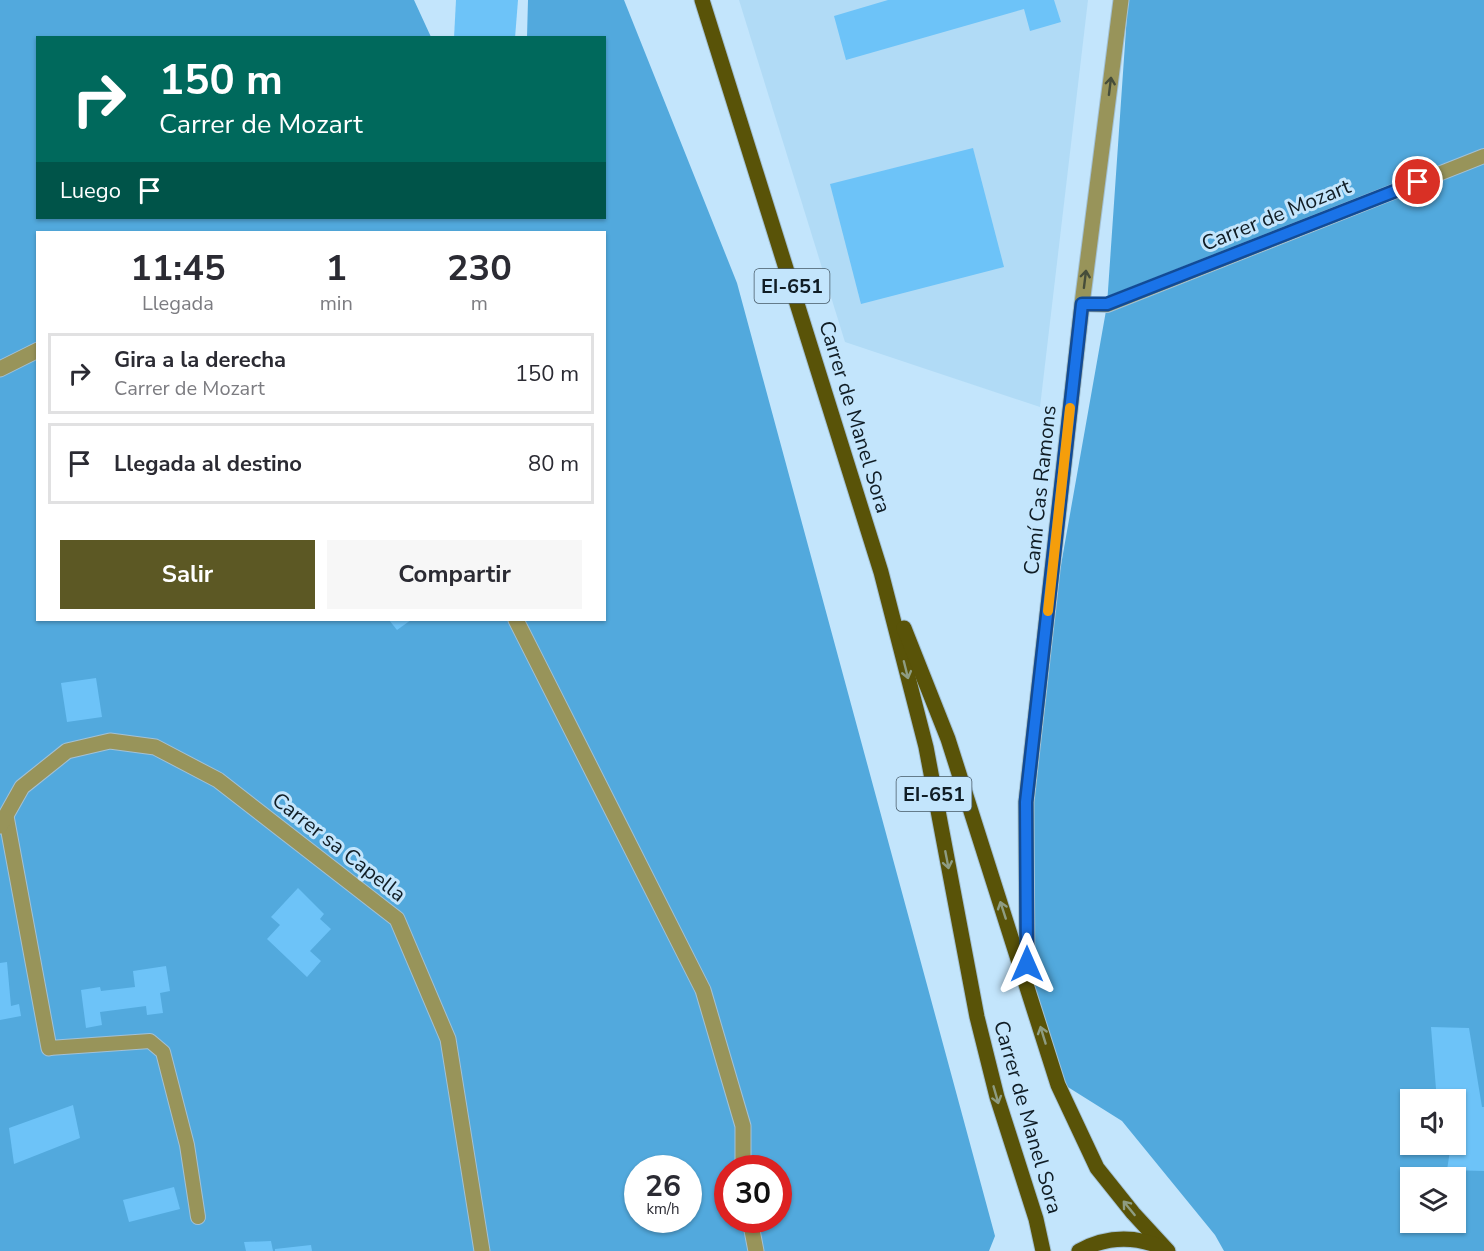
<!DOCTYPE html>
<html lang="es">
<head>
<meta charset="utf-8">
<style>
  :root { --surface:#fff; --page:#f7f7f7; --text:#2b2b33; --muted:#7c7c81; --line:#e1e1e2; --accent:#5c5824 }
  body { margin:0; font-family:"Nunito Sans",sans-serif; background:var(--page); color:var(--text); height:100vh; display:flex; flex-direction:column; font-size:22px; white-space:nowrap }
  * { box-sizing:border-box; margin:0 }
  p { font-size:20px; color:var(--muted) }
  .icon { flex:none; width:33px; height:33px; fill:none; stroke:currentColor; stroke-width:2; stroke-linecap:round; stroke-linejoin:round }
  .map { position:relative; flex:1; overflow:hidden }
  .panel { position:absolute; left:36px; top:231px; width:570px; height:390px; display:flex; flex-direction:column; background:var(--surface); border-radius:0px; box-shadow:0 2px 4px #0004 }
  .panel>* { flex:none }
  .guide { position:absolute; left:36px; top:36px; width:570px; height:183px; border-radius:0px; box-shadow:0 2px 4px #0004; background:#00695c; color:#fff; overflow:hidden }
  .controls { position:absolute; left:1400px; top:1089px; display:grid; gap:12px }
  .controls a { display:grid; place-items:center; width:66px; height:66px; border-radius:0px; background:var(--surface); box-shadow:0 2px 4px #0004; font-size:30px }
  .speed { position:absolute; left:624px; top:1155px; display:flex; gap:12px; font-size:30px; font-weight:700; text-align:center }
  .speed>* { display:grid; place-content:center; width:78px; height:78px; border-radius:50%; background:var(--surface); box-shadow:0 2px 4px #0004; line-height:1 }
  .speed small { font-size:15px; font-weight:400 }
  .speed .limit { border:9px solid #d22; background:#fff; color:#111 }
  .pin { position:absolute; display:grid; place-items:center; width:51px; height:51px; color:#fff; margin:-26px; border:3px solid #fff; border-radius:50%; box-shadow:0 2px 6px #0007 }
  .me { position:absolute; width:66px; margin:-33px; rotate:0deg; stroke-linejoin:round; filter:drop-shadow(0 0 4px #0008) }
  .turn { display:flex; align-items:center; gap:21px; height:126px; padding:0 24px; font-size:27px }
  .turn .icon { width:78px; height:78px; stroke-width:2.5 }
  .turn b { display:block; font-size:42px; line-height:51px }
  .then { display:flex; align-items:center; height:57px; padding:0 24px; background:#0003; gap:12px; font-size:22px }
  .eta { display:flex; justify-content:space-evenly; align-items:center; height:102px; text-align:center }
  .eta b { font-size:36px; font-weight:700; line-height:42px }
  .primary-button { display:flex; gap:12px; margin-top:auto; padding:12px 24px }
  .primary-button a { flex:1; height:69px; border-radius:0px; background:var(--accent); color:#fff; font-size:24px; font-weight:700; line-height:69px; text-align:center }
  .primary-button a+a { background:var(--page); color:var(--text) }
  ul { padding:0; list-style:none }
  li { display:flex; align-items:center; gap:18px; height:81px; margin:0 12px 9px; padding:0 12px; border:3px solid var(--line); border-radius:0px }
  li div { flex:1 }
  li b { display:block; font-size:22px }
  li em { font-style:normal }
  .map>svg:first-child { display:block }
</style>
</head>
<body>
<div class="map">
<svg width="1484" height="1251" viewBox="0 0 1484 1251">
  <rect width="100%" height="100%" fill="#c3e5fc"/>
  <!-- built -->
  <path fill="#b1dbf6" d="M739,0H1088L1040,407L845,342Z"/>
  <!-- forest -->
  <g fill="#52a9dd" fill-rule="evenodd">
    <path d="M0,0H414L431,37L38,38V218H604V38L527,37L528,0H624L737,283L995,1236L989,1251H0ZM38,232H604V620H38ZM638,1168H688V1220H638ZM728,1168H778V1220H728Z"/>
    <path d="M1128,0H1484V1251H1224L1215,1235L1122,1121L1063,1084L1027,968L1026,835L1038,695L1107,305ZM1410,1100H1455V1144H1410ZM1410,1178H1455V1222H1410Z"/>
  </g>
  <!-- building -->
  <g fill="#6dc3f8">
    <path d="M456,0H518L515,38H454Z"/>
    <path d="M888,0H1054L1061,22L1030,31L1024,9L846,60L834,16Z"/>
    <path d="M973,148L1004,267L861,304L830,184Z"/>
    <path d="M389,620H411L397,630Z"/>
    <path d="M96,678L102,717L67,722L61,683Z"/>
    <path d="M298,888L324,914L320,919L331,929L310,951L321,961L307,977L267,939L280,925L271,917Z"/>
    <path d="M7,962L11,1006L19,1004L21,1016L0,1020V963Z"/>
    <path d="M166,966L170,991L160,993L163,1013L147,1015L146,1006L100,1012L102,1025L86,1028L81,990L100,987L101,991L135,987L133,971Z"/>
    <path d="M1431,1027L1469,1028L1482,1107H1484V1171L1447,1170L1451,1144H1455V1100H1410V1093L1436,1089Z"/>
    <path d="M73,1105L80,1138L14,1164L9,1128Z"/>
    <path d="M174,1187L180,1209L129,1222L123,1200Z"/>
    <path d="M271,1241L273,1251H246L244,1242Z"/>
    <path d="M311,1245L312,1251H275V1249Z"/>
  </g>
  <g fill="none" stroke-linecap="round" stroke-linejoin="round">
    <!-- service casing -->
    <g stroke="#a3c1d5" stroke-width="16">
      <g id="service">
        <path d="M1082,304L1107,305L1484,156"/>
        <path d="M49,1048L150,1041L163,1052L187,1145L198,1217"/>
      </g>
    </g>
    <!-- minor casing -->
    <g stroke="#a3c1d5" stroke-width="17">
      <g id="minor">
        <path d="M0,369L38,350"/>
        <path d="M516,620L703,990L743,1126V1168"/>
        <path d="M6,816L49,1048"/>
        <path d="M0,826L22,787L67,751L110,741L155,747L218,780L397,919L448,1039L482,1251"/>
        <path d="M1027,982L1026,802L1082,304L1121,0"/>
        <path d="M750,1220L756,1251"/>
      </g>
    </g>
    <!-- primary casing -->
    <g stroke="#a3c1d5" stroke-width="17">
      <g id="primary">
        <path d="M702,0L881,572L926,747L977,1017L997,1097L1036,1219L1043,1251"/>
        <path d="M904,628L948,739L1058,1085L1097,1168L1133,1213L1168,1251"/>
        <path d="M1079,1251C1107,1236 1134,1235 1163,1248"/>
      </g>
    </g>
    <!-- service -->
    <use href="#service" stroke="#98945a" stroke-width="14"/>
    <!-- minor -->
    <use href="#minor" stroke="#98945a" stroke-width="15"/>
    <!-- primary -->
    <use href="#primary" stroke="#595308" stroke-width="15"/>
  </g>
  <!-- one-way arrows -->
  <defs><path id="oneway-shaft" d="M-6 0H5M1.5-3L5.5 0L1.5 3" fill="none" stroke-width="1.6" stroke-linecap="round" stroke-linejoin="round" transform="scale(1.5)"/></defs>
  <g stroke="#464d3a">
    <use href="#oneway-shaft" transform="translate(1110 86) rotate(-83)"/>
    <use href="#oneway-shaft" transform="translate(1085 279) rotate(-83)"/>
  </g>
  <g stroke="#8e9c82">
    <use href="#oneway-shaft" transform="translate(906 670) rotate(76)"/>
    <use href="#oneway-shaft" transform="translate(947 860) rotate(79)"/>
    <use href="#oneway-shaft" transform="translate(1003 910) rotate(-108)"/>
    <use href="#oneway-shaft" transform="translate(1043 1035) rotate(-107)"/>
    <use href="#oneway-shaft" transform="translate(996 1095) rotate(74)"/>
    <use href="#oneway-shaft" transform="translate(1129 1208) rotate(-129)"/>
  </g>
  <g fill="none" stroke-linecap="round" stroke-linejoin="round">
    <!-- route casing -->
    <g stroke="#114b97" stroke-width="15">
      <path id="route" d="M1027,964L1026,802L1082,304H1107L1418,182"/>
    </g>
    <!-- route -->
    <use href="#route" stroke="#1a73e8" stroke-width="10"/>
    <!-- slow -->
    <path stroke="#f59e0b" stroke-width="10" d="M1048,611L1070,408"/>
  </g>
  <g text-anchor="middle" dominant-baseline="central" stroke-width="6" stroke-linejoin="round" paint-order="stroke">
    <!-- shield labels -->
    <g fill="#c3e5fc" stroke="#465966" stroke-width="1.5">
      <rect x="754.5" y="269" width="75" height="34" rx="4.5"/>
      <rect x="896.5" y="777" width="75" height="34" rx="4.5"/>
    </g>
    <g font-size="20" font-weight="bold" fill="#101d25">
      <text x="792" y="286">EI-651</text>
      <text x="934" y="794">EI-651</text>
    </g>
    <!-- street labels -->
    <g font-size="21" fill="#101d25" stroke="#c3e5fc">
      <text transform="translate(1276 215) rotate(-22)">Carrer de Mozart</text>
      <text transform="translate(855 417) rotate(73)">Carrer de Manel Sora</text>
      <text transform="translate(1040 490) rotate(-84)">Camí Cas Ramons</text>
      <text transform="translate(339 847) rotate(38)">Carrer sa Capella</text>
      <text transform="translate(1028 1117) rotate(74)">Carrer de Manel Sora</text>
    </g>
  </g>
</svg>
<div class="controls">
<a><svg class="icon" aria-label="sound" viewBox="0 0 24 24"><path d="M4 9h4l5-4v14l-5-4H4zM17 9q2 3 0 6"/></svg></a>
<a><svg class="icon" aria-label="layers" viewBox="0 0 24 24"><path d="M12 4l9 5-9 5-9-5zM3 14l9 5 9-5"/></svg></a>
</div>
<div class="speed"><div>26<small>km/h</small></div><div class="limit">30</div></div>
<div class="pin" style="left:1418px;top:182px;background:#d93025"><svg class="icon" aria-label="arrive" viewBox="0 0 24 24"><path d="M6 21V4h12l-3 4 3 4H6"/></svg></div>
<svg class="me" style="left:1027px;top:964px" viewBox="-20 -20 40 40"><path d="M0-17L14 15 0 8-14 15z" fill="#1a73e8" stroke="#fff" stroke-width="4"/></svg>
<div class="guide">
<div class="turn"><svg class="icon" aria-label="right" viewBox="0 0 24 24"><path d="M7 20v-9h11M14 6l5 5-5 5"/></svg><div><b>150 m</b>Carrer de Mozart</div></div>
<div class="then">Luego<svg class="icon" aria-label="arrive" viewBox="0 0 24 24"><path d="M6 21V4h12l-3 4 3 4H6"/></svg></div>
</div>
<section class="panel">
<div class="eta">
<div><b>11:45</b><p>Llegada</p></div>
<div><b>1</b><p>min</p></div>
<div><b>230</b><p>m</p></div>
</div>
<ul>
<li><svg class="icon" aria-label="right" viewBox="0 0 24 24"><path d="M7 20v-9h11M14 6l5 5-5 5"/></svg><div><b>Gira a la derecha</b><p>Carrer de Mozart</p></div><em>150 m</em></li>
<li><svg class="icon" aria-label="arrive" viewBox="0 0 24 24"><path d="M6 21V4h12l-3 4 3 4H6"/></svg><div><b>Llegada al destino</b></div><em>80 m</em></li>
</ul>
<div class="primary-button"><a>Salir</a><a>Compartir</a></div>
</section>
</div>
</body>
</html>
